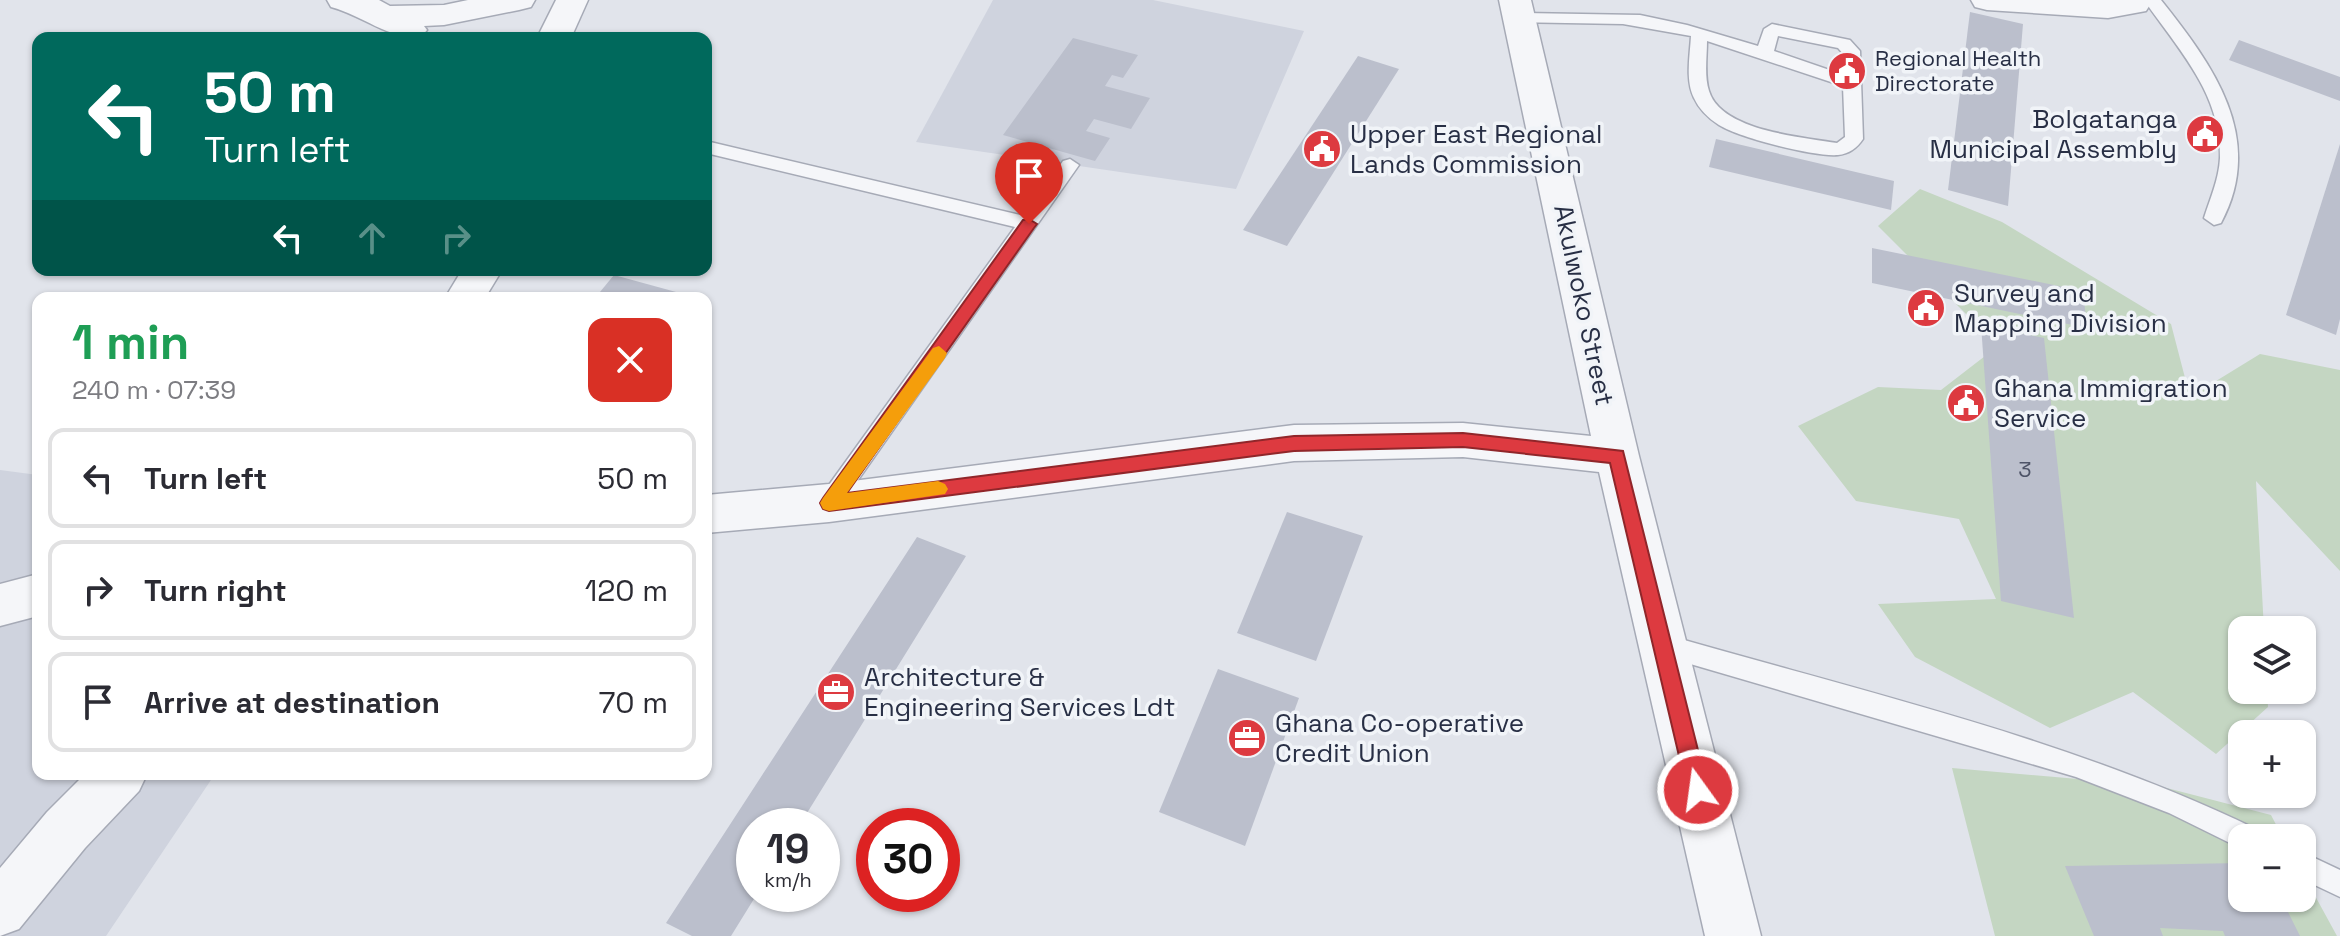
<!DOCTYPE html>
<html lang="en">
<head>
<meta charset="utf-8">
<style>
  :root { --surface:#fff; --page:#f7f7f7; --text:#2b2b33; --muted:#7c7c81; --line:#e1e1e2 }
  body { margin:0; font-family:"Space Grotesk",sans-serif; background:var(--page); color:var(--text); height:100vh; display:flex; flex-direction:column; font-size:30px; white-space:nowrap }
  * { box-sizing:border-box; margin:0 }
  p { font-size:26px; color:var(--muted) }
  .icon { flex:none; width:44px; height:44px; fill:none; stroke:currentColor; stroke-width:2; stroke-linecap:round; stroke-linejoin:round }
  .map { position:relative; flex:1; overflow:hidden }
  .sheet { position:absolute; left:32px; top:292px; width:680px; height:488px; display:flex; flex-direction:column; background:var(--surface); border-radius:16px; box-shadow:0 2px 6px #0004 }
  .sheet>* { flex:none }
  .hud { position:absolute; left:32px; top:32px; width:680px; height:244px; border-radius:16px; box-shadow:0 2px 6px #0004; background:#00695c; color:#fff; overflow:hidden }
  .controls { position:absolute; left:2228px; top:616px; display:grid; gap:16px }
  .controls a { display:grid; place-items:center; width:88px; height:88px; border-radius:16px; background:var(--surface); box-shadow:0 2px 6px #0004; font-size:40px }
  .speed { position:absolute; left:736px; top:808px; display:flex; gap:16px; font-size:40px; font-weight:700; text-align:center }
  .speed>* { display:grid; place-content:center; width:104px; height:104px; border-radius:50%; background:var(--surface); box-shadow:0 2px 6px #0004; line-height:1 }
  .speed small { font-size:20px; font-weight:400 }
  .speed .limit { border:12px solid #d22; background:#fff; color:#111 }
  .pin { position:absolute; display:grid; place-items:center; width:68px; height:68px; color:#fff; margin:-82px -34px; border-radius:50% 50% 50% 0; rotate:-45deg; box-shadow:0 0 8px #0007 }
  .pin .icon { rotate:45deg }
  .me { position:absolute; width:88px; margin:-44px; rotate:346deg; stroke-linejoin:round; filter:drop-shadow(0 0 6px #0008) }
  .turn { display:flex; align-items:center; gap:28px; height:168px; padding:0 40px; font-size:36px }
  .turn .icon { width:104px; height:104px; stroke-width:2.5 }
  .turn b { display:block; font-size:56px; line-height:68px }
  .lanes { display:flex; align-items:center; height:76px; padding:0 40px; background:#0003; justify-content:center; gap:40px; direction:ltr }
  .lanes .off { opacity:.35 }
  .round { display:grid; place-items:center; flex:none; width:84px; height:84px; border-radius:16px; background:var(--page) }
  .overview { display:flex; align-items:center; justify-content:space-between; height:136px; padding:0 40px }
  h1 { font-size:48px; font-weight:800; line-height:60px; color:#1e9e55 }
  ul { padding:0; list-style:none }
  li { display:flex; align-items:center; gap:24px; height:100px; margin:0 16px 12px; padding:0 24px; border:4px solid var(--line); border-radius:16px }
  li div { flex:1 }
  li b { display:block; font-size:30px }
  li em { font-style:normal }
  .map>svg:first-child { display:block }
</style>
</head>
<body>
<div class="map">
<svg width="2340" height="936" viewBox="0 0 2340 936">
  <rect width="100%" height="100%" fill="#e1e4eb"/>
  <!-- built -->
  <g fill="#cfd3de">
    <path d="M993,0H1153L1304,31L1236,189L916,142Z"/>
    <path d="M0,470L38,475V774H215L106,936H0Z"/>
  </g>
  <!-- green -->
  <g fill="#c4d6c2">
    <path d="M1920,189L2002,222L2171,324L2190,397L2260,354L2340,370V571L2256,481L2264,630H2242V690H2267L2268,707L2216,754L2133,692L2050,728L1915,657L1878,604L1996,599L1959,519L1856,501L1798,426L1878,387L1941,390L1998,346L1878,226Z"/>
    <path d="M1952,768L2159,786L2271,815L2283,838H2242V898H2302V872L2337,936H1995Z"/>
  </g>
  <!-- building -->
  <g fill="#bbbfcc">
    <path d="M1970,12L2023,24L2008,206L1948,190Z"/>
    <path d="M1073,38L1138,55L1123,78L1112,75L1105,86L1150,98L1131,129L1094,119L1086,131L1110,138L1095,161L1003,135Z"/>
    <path d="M2239,40L2340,77V101L2229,60Z"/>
    <path d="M1358,56L1399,69L1287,246L1243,230Z"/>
    <path d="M1716,139L1894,181L1891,210L1709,167Z"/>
    <path d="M2340,144V319L2336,335L2286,315Z"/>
    <path d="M1872,248L2083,291L2087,328L1872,283Z"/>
    <path d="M614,275L687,295L685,298H595Z"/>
    <path d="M1981,325L2044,338L2074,618L2001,601Z"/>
    <path d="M1287,512L1363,536L1316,661L1237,633Z"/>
    <path d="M917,537L966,556L799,826H754V894H757L731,936H692L666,923Z"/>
    <path d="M1218,669L1299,698L1245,846L1159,812Z"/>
    <path d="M2242,863V898H2281L2300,936H2225L2223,931L2160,928L2163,936H2094L2065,866Z"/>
  </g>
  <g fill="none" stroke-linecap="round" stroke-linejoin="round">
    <!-- service casing -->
    <g stroke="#a6aab6" stroke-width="3">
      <g id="service">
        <path d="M2144,0H2161C2212,64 2267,138 2221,223L2214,225L2204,218C2210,199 2219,179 2220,158C2222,94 2178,49 2144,0Z"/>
        <path d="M1521,13L1640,15L1687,25L1758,46L1764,29L1772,24L1850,40L1860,51L1863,139C1857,148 1849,154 1838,155C1814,157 1740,138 1719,125C1708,118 1699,109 1694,98C1685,80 1690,55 1691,36L1623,24L1515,22L1513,18L1515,14ZM1778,36L1838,48L1845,56L1844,75L1774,51ZM1707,41L1843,86L1845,137L1837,143C1802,137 1721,131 1709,91C1704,76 1707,57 1707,41Z"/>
        <path d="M706,141L1024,216L1063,161L1070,159L1079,165L837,510L829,512L821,510L818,503L821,496L1015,227L706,153Z"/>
        <path d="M1663,634C1863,692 2068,738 2256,829L2260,838H2242V849L2169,813L2076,777L1663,656L1654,653L1651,645L1654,637Z"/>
        <path d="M2302,852L2340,870V897L2302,879Z"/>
      </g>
    </g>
    <!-- minor casing -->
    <g stroke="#a6aab6" stroke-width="3">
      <g id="minor">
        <path d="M327,0H379L390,6L444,5L468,0H535L531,7L519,10L444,25L424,26L427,30L420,38C386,38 364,16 331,7Z"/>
        <path d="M556,0H588L571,38H537Z"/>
        <path d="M1499,0H1531L1639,456L1761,936H1705L1599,472L1463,457L1294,461L829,522L706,533V495L829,484L1294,425L1463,423L1591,436Z"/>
        <path d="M1971,0H2153L2146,11L2108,18L1987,10L1975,7Z"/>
        <path d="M462,270H502L485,298H445Z"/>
        <path d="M38,574V616L0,626V584Z"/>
        <path d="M85,774H147L139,791L85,848L19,929L0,936V868L47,812Z"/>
      </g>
    </g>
    <!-- service -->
    <use href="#service" fill="#f5f6f9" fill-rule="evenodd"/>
    <!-- minor -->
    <use href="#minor" fill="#f5f6f9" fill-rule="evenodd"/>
  </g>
  <!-- route -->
  <path fill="#dd3a40" stroke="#90262a" stroke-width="2" d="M1029,219L1037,224L1034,228L847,493L1294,436L1463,433L1623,451L1708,790L1705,797L1698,800L1690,797L1687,790L1610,463L1463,447L1294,451L829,511L823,509L820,503L823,498L1023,220Z"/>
  <!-- slow -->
  <path fill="#f59e0b" d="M939,346L947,353L945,358L847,493L938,481L945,484L948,489L945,494L829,511L823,509L820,503L823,498L933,348Z"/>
  <!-- icons -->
  <defs>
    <g id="civic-disc" transform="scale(2)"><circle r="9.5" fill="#dd3a40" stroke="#f1f4f8"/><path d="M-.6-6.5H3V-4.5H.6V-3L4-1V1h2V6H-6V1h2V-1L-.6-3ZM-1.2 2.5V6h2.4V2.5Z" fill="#fff"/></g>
    <g id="office-disc" transform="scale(2)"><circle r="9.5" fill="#dd3a40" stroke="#f1f4f8"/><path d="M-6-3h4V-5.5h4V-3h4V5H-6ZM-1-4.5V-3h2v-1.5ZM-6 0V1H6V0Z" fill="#fff"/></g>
  </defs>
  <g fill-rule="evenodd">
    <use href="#civic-disc" x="1847" y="71"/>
    <use href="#civic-disc" x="2205" y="134"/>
    <use href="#civic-disc" x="1322" y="149"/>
    <use href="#civic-disc" x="1926" y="308"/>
    <use href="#civic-disc" x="1966" y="403"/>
    <use href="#office-disc" x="836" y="692"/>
    <use href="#office-disc" x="1247" y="738"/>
  </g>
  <g text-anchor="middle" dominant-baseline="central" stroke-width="7" stroke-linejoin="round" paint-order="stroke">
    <!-- far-poi labels -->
    <g font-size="22" fill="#282f45" stroke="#f1f4f8" text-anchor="start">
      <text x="1875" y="58">Regional Health<tspan x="1875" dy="25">Directorate</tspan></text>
    </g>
    <!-- number labels -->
    <g font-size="22" fill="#4d5367">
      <text x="2025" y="469">3</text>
    </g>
    <!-- poi labels -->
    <g font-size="26" fill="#282f45" stroke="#f1f4f8" text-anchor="start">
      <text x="2177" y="119" text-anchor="end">Bolgatanga<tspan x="2177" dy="30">Municipal Assembly</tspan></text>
      <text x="1350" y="134">Upper East Regional<tspan x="1350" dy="30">Lands Commission</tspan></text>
      <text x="1954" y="293">Survey and<tspan x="1954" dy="30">Mapping Division</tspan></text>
      <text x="1994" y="388">Ghana Immigration<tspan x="1994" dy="30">Service</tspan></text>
      <text x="864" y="677">Architecture &amp;<tspan x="864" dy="30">Engineering Services Ldt</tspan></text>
      <text x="1275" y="723">Ghana Co-operative<tspan x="1275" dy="30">Credit Union</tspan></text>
    </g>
    <!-- street labels -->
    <g font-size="26" fill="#282f45" stroke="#f1f4f8">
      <text transform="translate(1584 305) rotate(78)">Akulwoko Street</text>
    </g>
  </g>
</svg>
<div class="controls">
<a><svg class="icon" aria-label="layers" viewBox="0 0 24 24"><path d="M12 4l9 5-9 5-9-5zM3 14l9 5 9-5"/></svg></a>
<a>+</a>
<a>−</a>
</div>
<div class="speed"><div>19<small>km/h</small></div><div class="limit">30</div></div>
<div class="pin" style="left:1029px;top:224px;background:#d93025"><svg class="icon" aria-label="arrive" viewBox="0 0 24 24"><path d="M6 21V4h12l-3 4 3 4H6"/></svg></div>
<svg class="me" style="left:1698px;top:790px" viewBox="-20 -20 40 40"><circle r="17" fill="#dd3a40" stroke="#fff" stroke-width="3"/><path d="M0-11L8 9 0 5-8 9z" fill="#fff"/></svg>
<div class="hud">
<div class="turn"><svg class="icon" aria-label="left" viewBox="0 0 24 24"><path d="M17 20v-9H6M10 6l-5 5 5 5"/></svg><div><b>50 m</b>Turn left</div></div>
<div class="lanes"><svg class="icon" aria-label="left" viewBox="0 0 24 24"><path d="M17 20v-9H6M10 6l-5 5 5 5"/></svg><svg class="icon off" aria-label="ahead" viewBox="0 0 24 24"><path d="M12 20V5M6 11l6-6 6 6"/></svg><svg class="icon off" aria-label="right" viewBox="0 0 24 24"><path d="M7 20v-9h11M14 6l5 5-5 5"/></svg></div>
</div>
<section class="sheet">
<div class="overview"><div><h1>1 min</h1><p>240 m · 07:39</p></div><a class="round" style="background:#d93025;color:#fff"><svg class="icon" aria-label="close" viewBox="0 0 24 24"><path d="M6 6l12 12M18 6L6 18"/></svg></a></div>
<ul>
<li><svg class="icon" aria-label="left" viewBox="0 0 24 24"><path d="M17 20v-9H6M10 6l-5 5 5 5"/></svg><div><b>Turn left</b></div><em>50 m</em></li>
<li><svg class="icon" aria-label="right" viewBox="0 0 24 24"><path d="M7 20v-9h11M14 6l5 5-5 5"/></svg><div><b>Turn right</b></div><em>120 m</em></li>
<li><svg class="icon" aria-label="arrive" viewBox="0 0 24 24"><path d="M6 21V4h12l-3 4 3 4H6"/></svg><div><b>Arrive at destination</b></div><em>70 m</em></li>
</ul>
</section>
</div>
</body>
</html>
